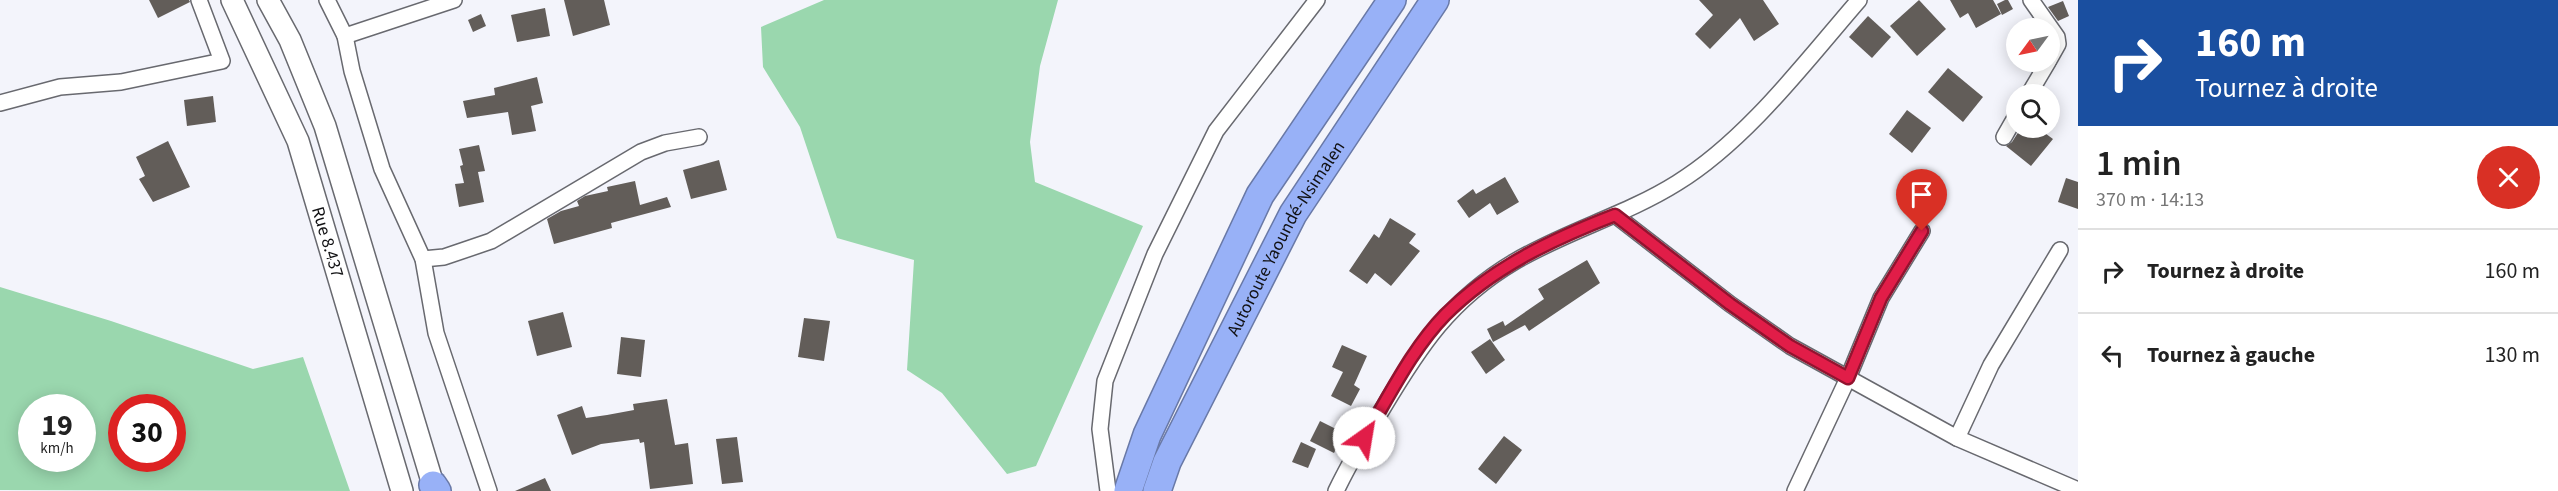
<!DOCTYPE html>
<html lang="fr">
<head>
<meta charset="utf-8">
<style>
  :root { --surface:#fff; --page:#f2f2f2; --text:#222; --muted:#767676; --line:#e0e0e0 }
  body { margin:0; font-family:"Source Sans 3",sans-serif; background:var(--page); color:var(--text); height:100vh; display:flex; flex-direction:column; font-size:22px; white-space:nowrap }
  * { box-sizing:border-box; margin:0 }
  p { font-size:20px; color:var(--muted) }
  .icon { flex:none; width:33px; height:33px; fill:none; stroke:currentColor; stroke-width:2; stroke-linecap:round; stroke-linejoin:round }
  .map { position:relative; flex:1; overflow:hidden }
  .details { display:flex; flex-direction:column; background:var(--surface); width:480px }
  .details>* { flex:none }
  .banner { background:#1a4fa0; color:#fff; overflow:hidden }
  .needle { width:39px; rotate:237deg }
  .tools { position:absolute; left:2006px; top:18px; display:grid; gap:12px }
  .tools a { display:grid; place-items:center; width:54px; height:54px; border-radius:50%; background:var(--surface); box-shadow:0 3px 15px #0003; font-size:30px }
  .speed { position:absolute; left:18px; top:394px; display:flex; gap:12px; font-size:30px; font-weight:700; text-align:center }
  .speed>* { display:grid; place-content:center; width:78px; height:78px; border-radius:50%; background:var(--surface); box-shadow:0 3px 15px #0003; line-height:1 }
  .speed small { font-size:15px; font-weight:400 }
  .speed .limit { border:9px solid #d22; background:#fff; color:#111 }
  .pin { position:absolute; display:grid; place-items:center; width:51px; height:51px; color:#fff; margin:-62px -26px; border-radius:50% 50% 50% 0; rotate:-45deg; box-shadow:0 0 6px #0007 }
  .pin .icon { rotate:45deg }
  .me { position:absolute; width:66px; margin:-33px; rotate:32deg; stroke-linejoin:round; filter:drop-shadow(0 0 4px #0008) }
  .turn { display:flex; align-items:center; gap:21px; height:126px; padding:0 18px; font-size:27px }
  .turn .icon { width:78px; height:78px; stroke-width:2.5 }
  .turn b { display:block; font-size:42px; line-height:51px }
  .round { display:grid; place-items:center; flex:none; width:63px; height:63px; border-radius:32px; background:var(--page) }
  .headline { display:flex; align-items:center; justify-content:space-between; height:102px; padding:0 18px }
  h1 { font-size:36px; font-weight:600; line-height:45px }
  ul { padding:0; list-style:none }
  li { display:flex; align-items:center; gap:18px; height:84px; padding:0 18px; border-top:2px solid var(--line) }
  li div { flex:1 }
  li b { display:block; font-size:22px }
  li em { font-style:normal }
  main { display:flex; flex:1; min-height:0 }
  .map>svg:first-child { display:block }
</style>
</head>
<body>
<main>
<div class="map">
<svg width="2078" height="491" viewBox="0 0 2078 491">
  <rect width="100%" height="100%" fill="#f3f4fb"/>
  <!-- green -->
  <g fill="#9ad7ae" fill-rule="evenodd">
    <path d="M824,0H1058L1040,66L1030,142L1035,182L1143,226L1036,466L1007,474L942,393L907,370L914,260L837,238L800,127L763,67L761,27Z"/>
    <path d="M0,287L111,321L253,369L303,357L350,491L0,490ZM32,408H82V459H32ZM122,408H172V459H122Z"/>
  </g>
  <!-- building -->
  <g fill="#625d59">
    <path d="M149,0H189L190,2L158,18Z"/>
    <path d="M564,0H604L610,25L573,36Z"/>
    <path d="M1699,0H1763L1779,24L1754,41L1740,18L1710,49L1695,34L1713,15Z"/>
    <path d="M1919,0L1946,29L1917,56L1890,26Z"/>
    <path d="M1950,0H1993L2001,14L1976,28L1968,13L1960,18Z"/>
    <path d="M2005,0H2008L2013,9L2002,15L1997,4Z"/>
    <path d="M2063,1L2069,16L2058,21L2048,7Z"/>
    <path d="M545,8L550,36L517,42L511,15Z"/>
    <path d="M481,14L486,26L473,32L468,20Z"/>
    <path d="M1868,16L1891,37L1872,58L1849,37Z"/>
    <path d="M1948,68L1983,97L1963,122L1928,92Z"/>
    <path d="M537,77L543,103L531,106L536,131L512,135L508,112L467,118L463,101L495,95L494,88Z"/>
    <path d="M213,96L216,122L187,126L184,100Z"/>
    <path d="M1907,110L1931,128L1912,153L1889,134Z"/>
    <path d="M2021,128H2038L2053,139L2031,166L2006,146L2012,142Z"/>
    <path d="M168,141L190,187L153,202L139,179L145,176L136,157Z"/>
    <path d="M479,145L485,171L478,172L484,202L459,207L455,184L464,183L460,166L463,165L459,149Z"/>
    <path d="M719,160L727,190L691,199L683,170Z"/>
    <path d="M1505,177L1519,202L1497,215L1490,203L1469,218L1457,201L1473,189L1476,194Z"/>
    <path d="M2066,178L2078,182V209L2058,202Z"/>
    <path d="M635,181L640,205L667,197L671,207L611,223L612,228L554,244L547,219L561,211L579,206L577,201L585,196L608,191L607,187Z"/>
    <path d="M1390,218L1416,234L1409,243L1420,251L1391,286L1375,273L1367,284L1349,271L1374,234L1379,238Z"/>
    <path d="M1587,260L1600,283L1529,331L1525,325L1493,342L1487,329L1503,321L1505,326L1544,299L1538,289Z"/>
    <path d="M563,312L572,347L537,356L528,321Z"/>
    <path d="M804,318L830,321L824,361L798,357Z"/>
    <path d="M621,337L645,340L641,377L617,374Z"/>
    <path d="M1490,339L1505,360L1486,374L1471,352Z"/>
    <path d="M1342,345L1367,356L1354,385L1360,389L1351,406L1331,396L1343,372L1332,367Z"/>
    <path d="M667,399L675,445L688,443L693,484L650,489L644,442L640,443L639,439L601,444L572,455L557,415L582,406L586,418L607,415L634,410L633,404Z"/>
    <path d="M1320,421L1344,433L1334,453L1310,441Z"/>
    <path d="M1504,436L1522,450L1496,484L1478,469Z"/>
    <path d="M737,437L743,482L722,484L716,439Z"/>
    <path d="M1301,442L1316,449L1308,468L1292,462Z"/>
    <path d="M545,478L551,491H515Z"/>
  </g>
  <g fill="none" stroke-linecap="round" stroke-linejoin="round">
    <!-- minor casing -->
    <g stroke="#68696f" stroke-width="18">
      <g id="minor">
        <path d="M327,0L345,36L352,71L382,169L423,259L436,333L489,491"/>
        <path d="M2031,0L2057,37L2058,44L2049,60"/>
        <path d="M345,36L454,0"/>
        <path d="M2029,94L2048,62"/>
        <path d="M0,103L60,87L121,82L222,61L199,0"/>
        <path d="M2004,137L2016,116"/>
        <path d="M1615,215L1730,304L1790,346L1957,438L2078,490"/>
        <path d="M423,259L444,257L491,241L641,152L665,143L699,137"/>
        <path d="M1957,438L1991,365L2060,250"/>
        <path d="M1108,491L1100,429L1105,381L1155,254L1216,131L1317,0"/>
        <path d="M1336,491C1350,462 1366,435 1383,408C1420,346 1450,300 1514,262C1566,231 1626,215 1677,183C1747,140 1806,61 1859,0"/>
        <path d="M1795,491L1848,378L1881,298L1922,231"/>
      </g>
    </g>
    <!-- secondary casing -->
    <g stroke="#68696f" stroke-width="24">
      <g id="secondary">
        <path id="s1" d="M232,0L298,141L402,491"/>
        <path d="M268,0L290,40L325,126L435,491"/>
      </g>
    </g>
    <!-- motorway casing -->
    <g stroke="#6979a7" stroke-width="30">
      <g id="motorway">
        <path d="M433,485L437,491"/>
        <path d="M1128,491L1147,435L1260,195L1392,0"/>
        <path id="s2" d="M1157,491L1167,462L1293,214L1435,0"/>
      </g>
    </g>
    <!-- minor -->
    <use href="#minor" stroke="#fff" stroke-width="15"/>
    <!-- secondary -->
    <use href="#secondary" stroke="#fff" stroke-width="21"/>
    <!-- motorway -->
    <use href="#motorway" stroke="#98b1f7" stroke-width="27"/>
  </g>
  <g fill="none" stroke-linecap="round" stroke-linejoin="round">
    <!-- route casing -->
    <g stroke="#92132f" stroke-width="15">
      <path id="route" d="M1364,438C1389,397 1411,350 1445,315C1493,267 1553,239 1615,215L1730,304L1790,346L1848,378L1881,298L1922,231"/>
    </g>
    <!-- route -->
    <use href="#route" stroke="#e11d48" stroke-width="10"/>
  </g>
  <g text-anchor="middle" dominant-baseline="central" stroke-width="6" stroke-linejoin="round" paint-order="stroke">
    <!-- street labels -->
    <g font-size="18" fill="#111113" stroke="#fff">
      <text stroke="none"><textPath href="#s2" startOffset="284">Autoroute Yaoundé-Nsimalen</textPath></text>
      <text stroke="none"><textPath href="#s1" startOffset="261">Rue 8.437</textPath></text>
    </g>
  </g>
</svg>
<div class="tools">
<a><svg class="needle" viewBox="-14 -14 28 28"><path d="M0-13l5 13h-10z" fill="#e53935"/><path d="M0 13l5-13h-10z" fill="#767676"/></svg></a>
<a><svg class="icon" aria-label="search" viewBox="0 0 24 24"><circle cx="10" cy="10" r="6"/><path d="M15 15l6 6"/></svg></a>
</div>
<div class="speed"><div>19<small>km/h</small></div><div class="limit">30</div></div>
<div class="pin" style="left:1922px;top:231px;background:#d93025"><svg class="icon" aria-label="arrive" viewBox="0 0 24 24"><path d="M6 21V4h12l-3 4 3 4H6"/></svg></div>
<svg class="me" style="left:1364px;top:438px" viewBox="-20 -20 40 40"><circle r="19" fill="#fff"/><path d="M0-13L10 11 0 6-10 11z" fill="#e11d48"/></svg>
</div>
<section class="details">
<div class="banner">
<div class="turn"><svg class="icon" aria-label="right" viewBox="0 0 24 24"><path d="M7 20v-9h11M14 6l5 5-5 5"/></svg><div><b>160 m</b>Tournez à droite</div></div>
</div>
<div class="headline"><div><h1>1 min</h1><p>370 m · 14:13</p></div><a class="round" style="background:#d93025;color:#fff"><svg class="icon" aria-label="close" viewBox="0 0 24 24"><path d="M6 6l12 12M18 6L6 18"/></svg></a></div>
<ul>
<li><svg class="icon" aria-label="right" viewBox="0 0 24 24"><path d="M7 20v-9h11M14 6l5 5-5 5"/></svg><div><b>Tournez à droite</b></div><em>160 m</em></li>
<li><svg class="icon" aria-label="left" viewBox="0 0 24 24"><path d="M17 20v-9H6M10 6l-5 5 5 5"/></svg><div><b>Tournez à gauche</b></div><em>130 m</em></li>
</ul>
</section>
</main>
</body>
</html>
